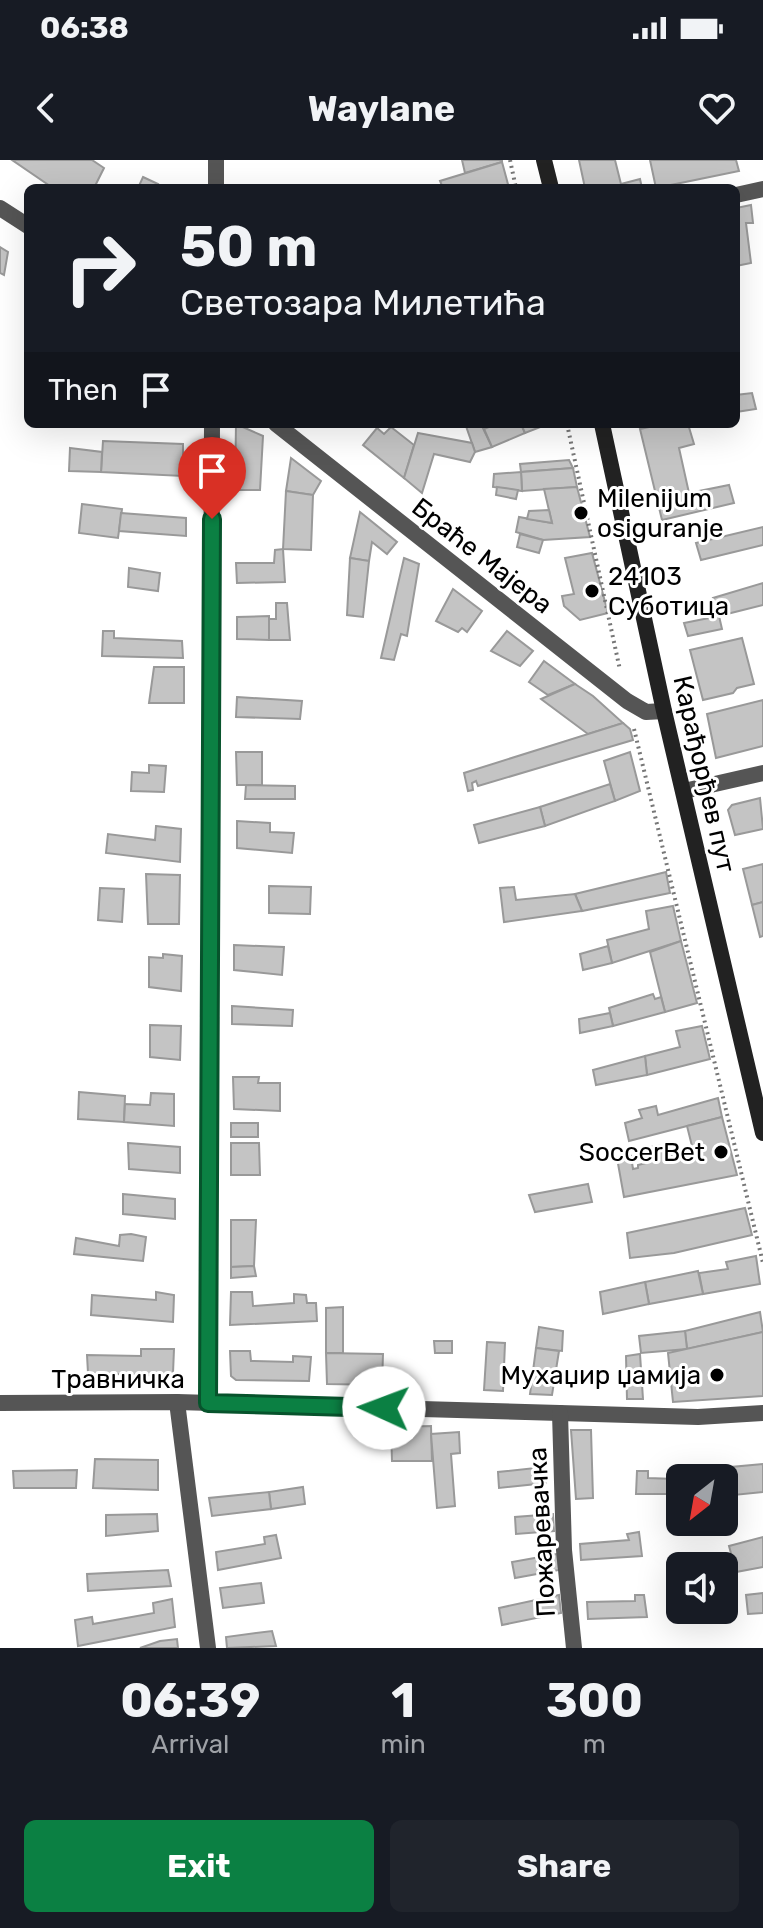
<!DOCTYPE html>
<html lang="en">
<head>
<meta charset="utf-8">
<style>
  :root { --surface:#171b24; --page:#20242c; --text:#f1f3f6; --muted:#9ea1a6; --accent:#0b8043 }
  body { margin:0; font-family:Rubik,sans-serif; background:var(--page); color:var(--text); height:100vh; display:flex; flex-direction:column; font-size:30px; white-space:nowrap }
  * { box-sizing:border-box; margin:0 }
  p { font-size:26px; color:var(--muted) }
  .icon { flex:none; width:44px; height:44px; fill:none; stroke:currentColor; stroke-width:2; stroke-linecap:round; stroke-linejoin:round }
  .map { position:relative; height:1488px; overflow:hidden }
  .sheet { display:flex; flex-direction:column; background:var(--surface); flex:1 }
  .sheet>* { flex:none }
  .top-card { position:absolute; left:24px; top:24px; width:716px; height:244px; border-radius:12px; box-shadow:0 8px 32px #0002; background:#171b24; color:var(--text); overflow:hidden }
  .needle { width:52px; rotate:211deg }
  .fabs { position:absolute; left:666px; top:1304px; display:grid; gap:16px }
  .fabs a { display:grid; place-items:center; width:72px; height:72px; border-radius:12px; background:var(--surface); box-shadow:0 8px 32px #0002; font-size:40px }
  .pin { position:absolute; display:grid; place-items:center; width:68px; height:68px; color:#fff; margin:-82px -34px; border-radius:50% 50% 50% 0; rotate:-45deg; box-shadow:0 0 8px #0007 }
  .pin .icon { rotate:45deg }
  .me { position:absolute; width:88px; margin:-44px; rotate:272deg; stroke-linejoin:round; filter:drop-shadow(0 0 6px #0008) }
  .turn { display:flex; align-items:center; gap:28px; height:168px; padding:0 24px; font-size:36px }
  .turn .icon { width:104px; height:104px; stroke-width:2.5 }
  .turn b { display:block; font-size:56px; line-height:68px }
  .then { display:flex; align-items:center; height:76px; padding:0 24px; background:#0003; gap:16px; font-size:30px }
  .eta { display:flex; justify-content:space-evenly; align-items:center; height:136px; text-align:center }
  .eta b { font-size:48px; font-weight:700; line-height:56px }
  .button { display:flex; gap:16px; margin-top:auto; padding:16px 24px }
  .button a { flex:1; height:92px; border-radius:12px; background:var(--accent); color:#fff; font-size:32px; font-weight:700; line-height:92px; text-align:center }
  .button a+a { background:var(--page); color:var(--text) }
  .status { display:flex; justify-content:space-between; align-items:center; height:56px; padding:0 40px; background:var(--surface); direction:ltr }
  .status svg { height:22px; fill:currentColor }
  header { display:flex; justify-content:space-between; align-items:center; height:104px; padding:0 24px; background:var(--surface); font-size:36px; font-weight:700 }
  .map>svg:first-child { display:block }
</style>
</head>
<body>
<div class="status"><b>06:38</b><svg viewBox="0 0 49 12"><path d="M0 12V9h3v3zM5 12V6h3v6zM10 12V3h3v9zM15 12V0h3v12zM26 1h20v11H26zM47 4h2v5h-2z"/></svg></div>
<header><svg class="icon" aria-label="back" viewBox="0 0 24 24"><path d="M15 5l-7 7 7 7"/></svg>Waylane<svg class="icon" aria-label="heart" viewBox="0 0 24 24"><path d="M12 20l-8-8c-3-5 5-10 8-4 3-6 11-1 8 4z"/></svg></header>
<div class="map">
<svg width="763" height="1488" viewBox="0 0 763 1488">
  <rect width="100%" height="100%" fill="#fff"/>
  <!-- building -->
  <g fill="#c4c4c4" stroke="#999" stroke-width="2">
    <path d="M12,0H92L104,8L94,28H53Z"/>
    <path d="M462,0H502V2L465,13Z"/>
    <path d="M579,0H615L621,24L640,19L642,28H585Z"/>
    <path d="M650,0H736L739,11L656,28Z"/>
    <path d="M502,2L509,28H443L440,21Z"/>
    <path d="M143,17L158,24L156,28H138Z"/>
    <path d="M751,45L753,63H746L751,103L736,106V48Z"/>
    <path d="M0,87L8,92L4,115L0,113Z"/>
    <path d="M752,233L756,249L736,252V235Z"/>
    <path d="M236,264L263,276L260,330H235Z"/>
    <path d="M481,264L492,287L475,292L466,266Z"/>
    <path d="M496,264H521L525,273L492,287L484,269Z"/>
    <path d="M521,264H548L525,273Z"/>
    <path d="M663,264H688L694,284L679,288L689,333L729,325L734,343L662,360L640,269Z"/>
    <path d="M391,267L414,285L404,318L363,285L377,268L384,274Z"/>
    <path d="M418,273L472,283L475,292L470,302L434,294L422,333L404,318Z"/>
    <path d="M103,281L183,284V316L101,312Z"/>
    <path d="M70,288L102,292L101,312L69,311Z"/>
    <path d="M291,298L321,321L313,335L286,331Z"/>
    <path d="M569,300L573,308L521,312L520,304Z"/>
    <path d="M573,308L577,327L522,331L521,312Z"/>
    <path d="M521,312L522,331L493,327L494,314Z"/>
    <path d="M497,327L518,330L516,339L496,335Z"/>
    <path d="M577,327L590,377L543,380L516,372L519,357L552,363L544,329Z"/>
    <path d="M286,331L313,335L311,390L283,389Z"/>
    <path d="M82,344L122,349L118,378L79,373Z"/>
    <path d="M549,350L552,363L527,359L529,351Z"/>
    <path d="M360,352L397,382L387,394L372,382L369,401L350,398Z"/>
    <path d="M121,353L186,358V376L119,371Z"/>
    <path d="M763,367V385L701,400L696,383Z"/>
    <path d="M520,374L543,380L539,393L517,387Z"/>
    <path d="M283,389L285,422L237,423L236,403H274L275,390Z"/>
    <path d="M592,393L608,453L580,460L564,446L562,436L574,434L565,398Z"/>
    <path d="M350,398L369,401L363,457L347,455Z"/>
    <path d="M404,398L419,404L407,476L401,474L394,500L381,498Z"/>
    <path d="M129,408L160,413L158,431L128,427Z"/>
    <path d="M763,423V445L719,456L713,438Z"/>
    <path d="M453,429L482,451L467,472L462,468L458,472L436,461Z"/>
    <path d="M276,443H287L290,480H269V459H276Z"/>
    <path d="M269,456V480L237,479V457Z"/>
    <path d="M719,456L722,469L688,476L684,463Z"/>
    <path d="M103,471H114V478L182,481L183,498L102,496Z"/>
    <path d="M507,471L533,491L520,506L491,491Z"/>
    <path d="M742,478L754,524L737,528L733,533L703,540L690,490Z"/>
    <path d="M544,501L575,524L548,535L529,522Z"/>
    <path d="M154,507H184V543H149Z"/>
    <path d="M575,524L593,536L623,563L588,574L541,539Z"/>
    <path d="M237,537L302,541L300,559L236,557Z"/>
    <path d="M763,540V586L716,598L707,554Z"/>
    <path d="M623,563L630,569L633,580L478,626L476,621L472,623L473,630L468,631L464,613Z"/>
    <path d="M236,592H262V625H237Z"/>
    <path d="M630,592L640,631L615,641L604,601Z"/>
    <path d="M149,605L166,606L164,632L131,631L132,612L149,613Z"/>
    <path d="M610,624L615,641L545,666L540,647Z"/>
    <path d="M246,625L295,626V639H245Z"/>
    <path d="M760,638L763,669L735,675L728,650L732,645Z"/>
    <path d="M540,647L545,666L479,683L474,665Z"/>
    <path d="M237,661L270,663V672L294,673L292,693L237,688Z"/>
    <path d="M156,666L181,669L180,702L106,693L108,674L155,680Z"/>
    <path d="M763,704V742L752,745L743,709Z"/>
    <path d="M666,712L670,733L665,734L582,751L575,734Z"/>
    <path d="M146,714L180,715L179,764H148Z"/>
    <path d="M269,726L311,727L310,754L269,753Z"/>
    <path d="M514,727L516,740L575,734L582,751L504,762L500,728Z"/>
    <path d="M100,728L124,729L122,762L98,760Z"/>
    <path d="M763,742V776L760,777L752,745Z"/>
    <path d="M673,746L681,781L612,803L607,780L649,769L646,751Z"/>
    <path d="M681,781L697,843L665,852L650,792Z"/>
    <path d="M234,785L284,787L282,815L234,810Z"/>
    <path d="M608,786L612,803L583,810L580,794Z"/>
    <path d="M163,794L182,796L181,831L149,827V797L163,798Z"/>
    <path d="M653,834L655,839L661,837L665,852L613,866L609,848Z"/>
    <path d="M232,846L293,850L292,866L232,864Z"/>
    <path d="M610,853L613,866L580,873L579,859Z"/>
    <path d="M150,865L181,866L180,900L150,897Z"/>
    <path d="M702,866L710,899L647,915L645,896L680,887L676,871Z"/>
    <path d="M645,896L647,915L596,925L593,910Z"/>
    <path d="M233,917H259L258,923H280V951L234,949Z"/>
    <path d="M79,932L125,936L124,962L78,959Z"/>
    <path d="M151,933L174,934V966L124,962L125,944L150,945Z"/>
    <path d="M718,938L722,957L629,981L625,963L642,958L639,950L656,946L658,955Z"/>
    <path d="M722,957L737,1015L624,1037L617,998L631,996L633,1009L638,1008V1005L646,1003L644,988L670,984L672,998L679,997L676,994L693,990L687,966Z"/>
    <rect x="231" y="963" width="27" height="14"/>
    <path d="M128,983L180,987V1013L129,1009Z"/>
    <path d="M231,983H259L260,1015H231Z"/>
    <path d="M588,1024L592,1042L535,1052L529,1035Z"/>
    <path d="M123,1034L175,1039V1059L123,1054Z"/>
    <path d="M745,1048L752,1075L674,1093L630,1098L627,1073Z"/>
    <path d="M231,1060H256L254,1106L231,1107Z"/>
    <path d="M131,1074L146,1077L143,1101L74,1094L76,1078L119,1086L120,1075Z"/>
    <path d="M756,1096L760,1124L703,1134L699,1113L728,1109L726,1102Z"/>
    <path d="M254,1106L256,1116L231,1118V1107Z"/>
    <path d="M698,1111L703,1134L649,1144L645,1122Z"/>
    <path d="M645,1122L649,1144L603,1154L600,1132Z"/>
    <path d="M156,1132L174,1135L173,1162L91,1155L92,1135L156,1140Z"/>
    <path d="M231,1132H252L253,1146L294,1143V1134L306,1135L307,1143H316L317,1161L230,1165Z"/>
    <path d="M343,1147V1193H326V1148Z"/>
    <path d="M760,1152L763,1172L687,1189L685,1171Z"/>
    <path d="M539,1167L563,1171L562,1191L536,1188Z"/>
    <path d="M685,1171L687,1189L641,1193L639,1176Z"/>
    <path d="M763,1172V1236L673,1242L668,1193Z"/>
    <path d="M434,1181H452V1193H435Z"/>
    <path d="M487,1182L505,1183L503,1231L484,1230Z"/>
    <path d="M536,1188L559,1191L552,1235L530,1234Z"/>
    <path d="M141,1189H174L173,1213L169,1216L88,1213L87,1195L141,1196Z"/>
    <path d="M230,1191H250L251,1201L293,1202V1196L311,1197L309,1221L236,1220L231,1216Z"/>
    <path d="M326,1193L383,1194L382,1225L327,1224Z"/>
    <path d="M640,1194L643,1239H627L626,1196Z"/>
    <path d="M431,1266L432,1301H392L391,1267Z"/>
    <path d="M571,1270H591L593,1338L576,1339Z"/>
    <path d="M459,1272L460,1293L451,1294L455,1346L437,1348L431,1274Z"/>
    <path d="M95,1299L158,1300V1330L93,1328Z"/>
    <path d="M763,1304V1332L734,1335L731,1307Z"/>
    <path d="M544,1307L546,1323L499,1328L498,1312Z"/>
    <path d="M77,1310L76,1328H14L13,1311Z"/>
    <path d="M637,1311H648V1318L675,1319L676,1334H636Z"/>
    <path d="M303,1327L305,1344L271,1349L269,1332Z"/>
    <path d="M269,1332L271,1349L212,1356L209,1338Z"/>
    <path d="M157,1354L158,1371L106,1376V1355Z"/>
    <path d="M553,1354L554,1371L516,1374L515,1357Z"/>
    <path d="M639,1372L642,1396L581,1400L580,1384L629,1380L627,1374Z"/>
    <path d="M276,1375L281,1398L218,1410L216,1392L265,1384L264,1377Z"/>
    <path d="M763,1377V1407L736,1412L729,1386Z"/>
    <path d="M557,1394L559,1410L515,1418L512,1402Z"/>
    <path d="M168,1410L171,1426L88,1431L87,1414Z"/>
    <path d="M261,1423L264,1443L223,1448L220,1428Z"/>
    <path d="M763,1433V1453L748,1454L746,1435Z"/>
    <path d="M559,1435L561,1453L502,1465L499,1448Z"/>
    <path d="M635,1435H644L647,1457L588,1459L587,1442L635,1441Z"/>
    <path d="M172,1439L175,1467L78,1486L75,1460L92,1457L93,1464L154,1453L153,1443Z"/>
    <path d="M272,1471L276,1486L227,1488L226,1477Z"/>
    <path d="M177,1479L178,1488H140L160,1481Z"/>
  </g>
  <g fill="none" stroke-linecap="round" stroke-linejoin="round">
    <!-- path -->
    <g stroke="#777" stroke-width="4" stroke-dasharray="2 4" stroke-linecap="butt">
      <path d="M510,0L516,28"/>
      <path d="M567,264L620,510"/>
      <path d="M634,569L763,1103"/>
    </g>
    <!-- minor -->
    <g stroke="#555" stroke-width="16">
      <path d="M216,0V28"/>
      <path d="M736,35L763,29"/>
      <path d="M684,631L763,613"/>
      <path d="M177,1242L208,1488"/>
      <path d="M0,1243L177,1242L698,1257L763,1253"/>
      <path d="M208,1243L212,264"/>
      <path d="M560,1253L564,1390L574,1488"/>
    </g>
    <!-- tertiary -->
    <g stroke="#555" stroke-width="16">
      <path d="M0,48L28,66"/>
      <path d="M276,264L627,541L646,552L664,551"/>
    </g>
    <!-- secondary -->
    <g stroke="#222" stroke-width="16">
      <path d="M544,0L551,28"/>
      <path d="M602,264L664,551L763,973"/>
    </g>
  </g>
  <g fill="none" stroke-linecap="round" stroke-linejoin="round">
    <!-- route casing -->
    <g stroke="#07532c" stroke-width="20">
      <path id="route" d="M212,359L208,1243L384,1248"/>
    </g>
    <!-- route -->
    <use href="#route" stroke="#0b8043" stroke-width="14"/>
  </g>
  <!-- markers -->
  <g fill="#000" stroke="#fff" stroke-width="3">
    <circle cx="581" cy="353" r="8"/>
    <circle cx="592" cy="431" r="8"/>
    <circle cx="721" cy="992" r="8"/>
    <circle cx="717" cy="1215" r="8"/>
  </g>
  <g text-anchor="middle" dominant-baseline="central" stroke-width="6" stroke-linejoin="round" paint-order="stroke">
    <!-- poi labels -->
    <g font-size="26" fill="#000" stroke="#fff" text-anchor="start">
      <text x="597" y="338">Milenijum<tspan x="597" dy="30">osiguranje</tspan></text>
      <text x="608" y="416">24103<tspan x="608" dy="30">Суботица</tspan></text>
      <text x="705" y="992" text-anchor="end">SoccerBet</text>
      <text x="701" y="1215" text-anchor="end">Мухаџир џамија</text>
    </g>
    <!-- street labels -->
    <g font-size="26" fill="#000" stroke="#fff">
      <text transform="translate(482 396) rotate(38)">Браће Мајера</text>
      <text transform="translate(704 614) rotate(77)">Карађорђев пут</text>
      <text x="118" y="1219">Травничка</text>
      <text transform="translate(542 1372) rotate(-93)">Пожаревачка</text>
    </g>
  </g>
</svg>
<div class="fabs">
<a><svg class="needle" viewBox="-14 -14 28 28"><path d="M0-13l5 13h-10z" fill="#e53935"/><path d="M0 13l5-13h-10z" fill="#9ea1a6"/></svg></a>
<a><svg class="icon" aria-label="sound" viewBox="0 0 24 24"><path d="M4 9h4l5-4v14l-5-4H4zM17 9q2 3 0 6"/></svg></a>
</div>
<div class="pin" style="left:212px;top:359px;background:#d93025"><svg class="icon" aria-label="arrive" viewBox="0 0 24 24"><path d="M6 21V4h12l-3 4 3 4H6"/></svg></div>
<svg class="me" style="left:384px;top:1248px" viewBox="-20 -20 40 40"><circle r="19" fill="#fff"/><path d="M0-13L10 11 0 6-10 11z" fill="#0b8043"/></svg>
<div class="top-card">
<div class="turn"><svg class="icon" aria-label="right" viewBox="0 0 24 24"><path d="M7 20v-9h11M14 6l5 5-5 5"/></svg><div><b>50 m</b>Светозара Милетића</div></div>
<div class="then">Then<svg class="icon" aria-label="arrive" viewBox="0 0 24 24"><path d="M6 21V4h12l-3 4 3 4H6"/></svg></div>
</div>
</div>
<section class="sheet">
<div class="eta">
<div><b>06:39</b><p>Arrival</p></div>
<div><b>1</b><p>min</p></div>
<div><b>300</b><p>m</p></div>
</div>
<div class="button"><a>Exit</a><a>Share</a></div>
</section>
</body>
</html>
